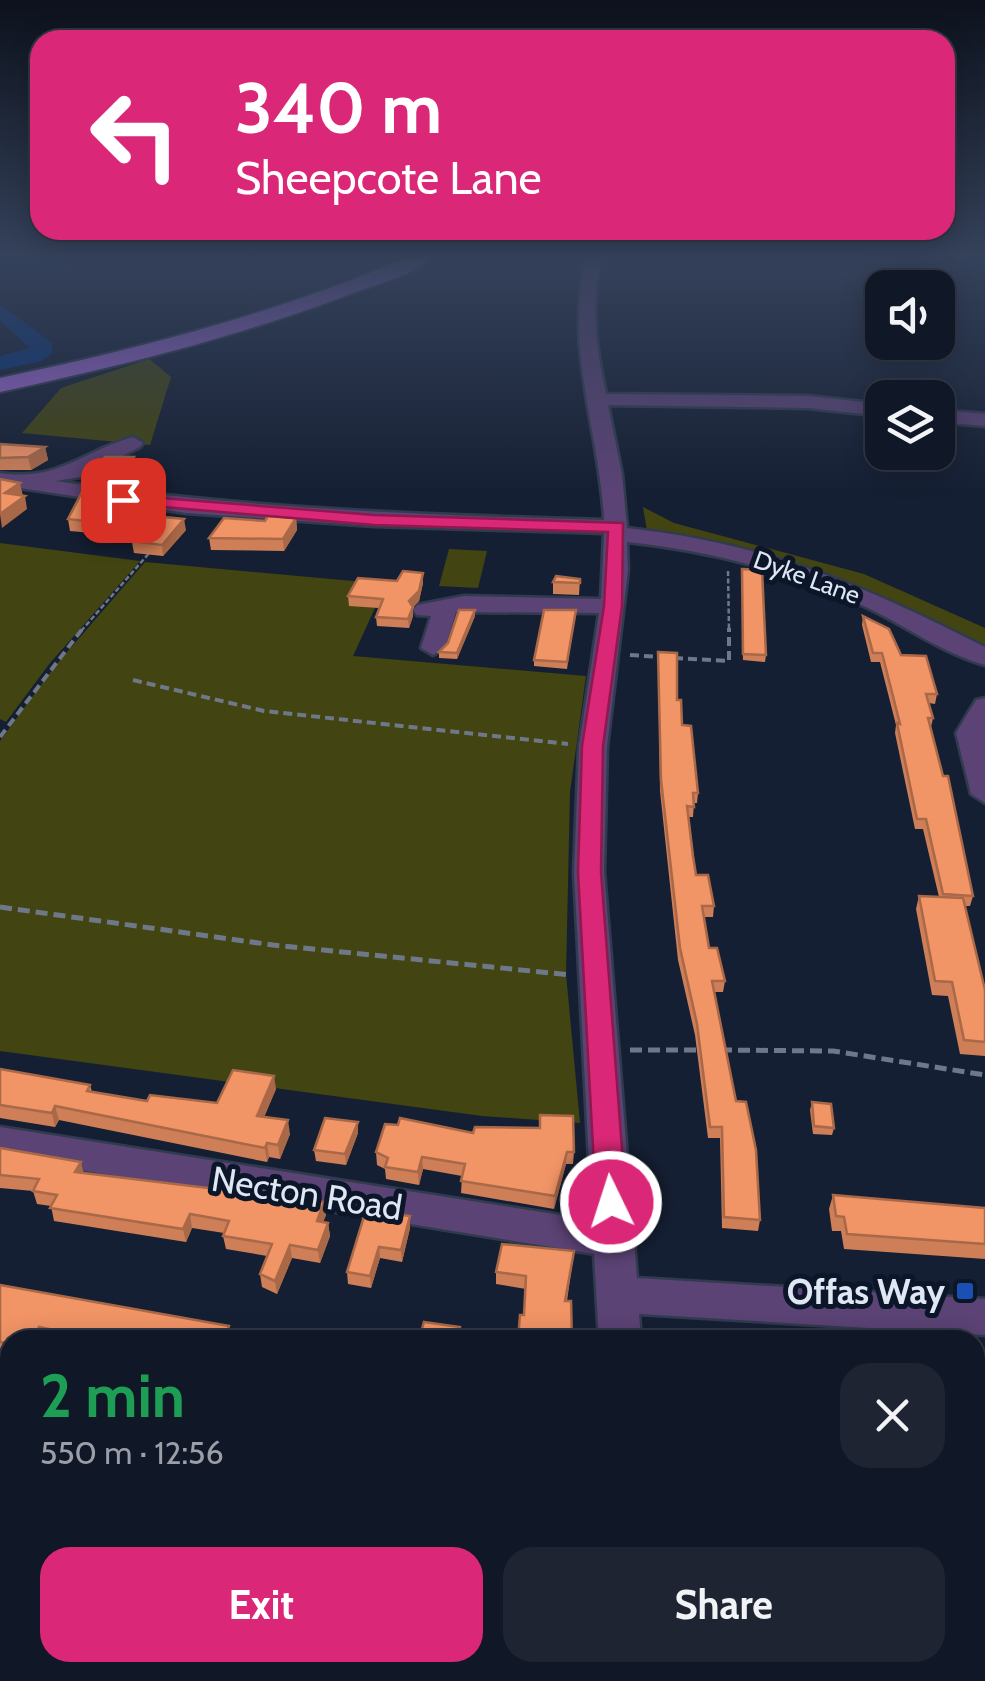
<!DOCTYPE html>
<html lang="en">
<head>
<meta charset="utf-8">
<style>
  :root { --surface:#101726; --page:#1e2432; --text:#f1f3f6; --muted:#9c9fa7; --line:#303643; --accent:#db2777 }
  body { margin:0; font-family:Cabin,sans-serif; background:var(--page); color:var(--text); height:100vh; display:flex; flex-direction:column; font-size:38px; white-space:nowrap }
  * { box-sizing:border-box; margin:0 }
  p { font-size:32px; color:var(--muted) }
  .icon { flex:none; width:55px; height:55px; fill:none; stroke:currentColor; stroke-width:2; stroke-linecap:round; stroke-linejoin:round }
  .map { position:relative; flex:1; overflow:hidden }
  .side { position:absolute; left:0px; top:1330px; width:985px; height:352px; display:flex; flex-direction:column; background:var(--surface); border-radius:30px 30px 0 0; box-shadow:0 5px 25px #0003,0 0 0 2px var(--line) }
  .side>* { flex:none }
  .banner { position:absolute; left:30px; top:30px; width:925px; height:210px; border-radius:30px; box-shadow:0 5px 25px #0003,0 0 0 2px var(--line); background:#db2777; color:#fff; overflow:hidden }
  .tools { position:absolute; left:865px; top:270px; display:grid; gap:20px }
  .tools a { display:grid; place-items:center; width:90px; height:90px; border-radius:20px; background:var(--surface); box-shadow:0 5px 25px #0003,0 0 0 2px var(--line); font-size:50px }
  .pin { position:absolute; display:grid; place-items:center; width:85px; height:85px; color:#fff; margin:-42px; border-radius:20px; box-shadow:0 5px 15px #0006 }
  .me { position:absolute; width:110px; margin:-55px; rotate:356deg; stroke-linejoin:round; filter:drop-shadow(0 0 8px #0008) }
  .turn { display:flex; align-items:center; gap:35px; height:210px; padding:0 40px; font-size:45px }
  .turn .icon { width:130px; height:130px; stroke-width:2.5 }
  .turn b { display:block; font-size:70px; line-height:85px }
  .round { display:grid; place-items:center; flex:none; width:105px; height:105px; border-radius:30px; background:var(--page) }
  .overview { display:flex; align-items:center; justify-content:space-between; height:170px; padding:0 40px }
  h1 { font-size:60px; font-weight:700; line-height:75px; color:#1e9e55 }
  .cta { display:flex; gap:20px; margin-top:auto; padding:20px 40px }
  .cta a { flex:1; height:115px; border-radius:30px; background:var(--accent); color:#fff; font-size:40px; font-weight:700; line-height:115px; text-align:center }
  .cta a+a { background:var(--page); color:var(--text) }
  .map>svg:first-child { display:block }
</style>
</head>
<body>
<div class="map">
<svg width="985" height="1681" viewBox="0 0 985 1681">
  <rect width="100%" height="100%" fill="#151f33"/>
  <!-- green -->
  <g fill="#424411">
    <path d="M149,359L171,377L150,445L22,433L61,388Z"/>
    <path d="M643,507L674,523L864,574L985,628V655L778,562L647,531Z"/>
    <path d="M0,543L140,561L50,663L6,722L0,719Z"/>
    <path d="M449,549L487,551L478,588L439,586Z"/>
    <path d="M145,562L386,584L353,656L586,676L570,792L566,974L580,1123L482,1116L0,1051V741L55,666Z"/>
  </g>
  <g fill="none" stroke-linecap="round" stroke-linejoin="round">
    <!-- river -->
    <path fill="#053378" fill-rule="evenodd" d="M0,304L52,343V353L42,361L0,370V356L30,348L0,321Z"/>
    <!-- minor casing -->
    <g stroke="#313b4e" stroke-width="5">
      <g id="minor">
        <path d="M587,259H601C590,305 596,348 606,394L808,396L882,404V416L808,408L608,405L622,474L627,528C765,543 863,585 985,647V665C944,654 904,625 866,607C788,571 712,551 627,542L628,570L607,747L604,872L637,1278L985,1299V1335L639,1314L641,1340H599L594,1254L0,1157V1127L592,1220L574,872L579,747L599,613L456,612L445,648L433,655L421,648L431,616L417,615L413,610L417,605L464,596L601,599L604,533L374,526L186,513L0,485V473C58,482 83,451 133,437L143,443L140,447L80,477L55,481C237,508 419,515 604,520C600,433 563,345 587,259Z"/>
        <path d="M938,410L985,414V426L938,422Z"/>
        <path d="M985,698V803L971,794L956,733L976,700Z"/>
        <path d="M0,1370L10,1372V1412L0,1410Z"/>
        <path d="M562,1672H614L611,1681H559Z"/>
      </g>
    </g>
    <!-- major casing -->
    <g stroke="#313b4e" stroke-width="4">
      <path id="major" d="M404,259H429C411,276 377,284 353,293C239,337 120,366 0,392V378C138,349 274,314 404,259Z"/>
    </g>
    <!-- path-far3 -->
    <g stroke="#6f7889" stroke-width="2.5" stroke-dasharray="5 2.5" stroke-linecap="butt">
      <path d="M728,571L729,631"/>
      <path d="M81,631L151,551"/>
    </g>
    <!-- path-far2 -->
    <g stroke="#6f7889" stroke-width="4" stroke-dasharray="9 5" stroke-linecap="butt">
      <path d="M630,655L660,657"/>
      <path d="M674,658L729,661V628"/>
      <path d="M133,680L264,711L568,744"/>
      <path d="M0,737L83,628"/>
    </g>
    <!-- path-far1 -->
    <g stroke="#6f7889" stroke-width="5" stroke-dasharray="12 6" stroke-linecap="butt">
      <path d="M0,907L273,945L571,975"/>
      <path d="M630,1050H701"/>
      <path d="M720,1050L833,1051L985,1075"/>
    </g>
    <!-- path -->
    <path stroke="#6f7889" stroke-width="6" stroke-dasharray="15 8" stroke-linecap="butt" d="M757,1672L772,1681H922"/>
    <!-- minor -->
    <use href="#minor" fill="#5b4375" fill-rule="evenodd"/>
    <!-- major -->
    <use href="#major" fill="#9663cb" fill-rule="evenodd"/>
  </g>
  <!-- wall -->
  <g fill="#cf7f58">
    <path d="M0,444L45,447L48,460L31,470H0Z"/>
    <path d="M134,457L135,468L126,487L95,483L93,471Z"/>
    <path d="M117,506L103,534L70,531L68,519Z"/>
    <path d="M296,518L297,530L284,551L211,550L209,538Z"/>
    <path d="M186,530L163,556L134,553L130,532Z"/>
    <path d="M742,569L766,655L765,662L743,660Z"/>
    <path d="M423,573V583L419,601L413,607V616L409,628L377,626L376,617L379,608L349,606L348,596Z"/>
    <path d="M580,579L579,595L553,594V582Z"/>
    <path d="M475,616L457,659L439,658V652Z"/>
    <path d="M863,616L937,694L935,704L929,703L933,718L931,727L973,896L970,906H964L985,990V1056L960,1054L948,996L932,995L916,909L919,896L939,897L923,829H915L895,733L896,725L880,662H871L862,625Z"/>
    <path d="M575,617L567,669L534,666V660Z"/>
    <path d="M658,652L677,700L698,793L697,803H694L693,817H689L696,875L714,906L713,917H704L709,948L725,981L723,992H714L760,1220L758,1231L722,1228L720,1138H708L695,1035L678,960L660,791Z"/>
    <path d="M0,1069L90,1085L92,1092L147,1101L217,1103L276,1089L264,1117L290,1134L280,1159L269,1157L267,1162L59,1120L55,1127L0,1118Z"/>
    <path d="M812,1102L834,1128L832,1135L813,1134L810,1110Z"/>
    <path d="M358,1133L346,1165L316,1161L314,1150Z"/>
    <path d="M473,1133L574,1152L573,1164H566L554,1209L461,1193L462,1176L423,1169L419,1185L386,1179L385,1169L377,1165L376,1152Z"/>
    <path d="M0,1148L84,1173L326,1215L323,1222L328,1223L330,1236L320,1263L292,1258L277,1294L262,1287L260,1274L267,1256L226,1249L223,1236L224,1233L192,1228L186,1242L54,1221L51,1206L37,1204L33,1191L0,1188Z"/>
    <path d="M833,1195L985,1208V1259L844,1249L841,1231H832L829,1209Z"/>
    <path d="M410,1216V1228L402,1262L380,1258L371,1288L348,1284L347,1272Z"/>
    <path d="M574,1251L567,1301L524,1315L526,1289L496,1284V1272Z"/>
    <path d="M0,1285L230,1333L272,1340H49L43,1339L42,1340H10V1355L0,1353Z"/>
    <path d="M975,1354L985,1355V1406L975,1405Z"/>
    <path d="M0,1402L10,1404V1497L0,1494Z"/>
    <path d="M487,1672H542L541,1681Z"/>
  </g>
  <!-- shaded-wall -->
  <g fill="#a96847">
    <path d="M45,447L48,460L31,470L28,457Z"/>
    <path d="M134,457L135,468L126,487L124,476Z"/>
    <path d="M20,483L23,496L5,493Z"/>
    <path d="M115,495L117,506L103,534L101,523Z"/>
    <path d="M25,496L27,509L2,528L0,514Z"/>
    <path d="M296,518L297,530L284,551L283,539Z"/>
    <path d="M184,519L186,530L163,556L162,545Z"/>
    <path d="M423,573V583L419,601L409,610V601Z"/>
    <path d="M413,607V616L409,628L408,619Z"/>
    <path d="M475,610V616L457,659V653Z"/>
    <path d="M274,1076L276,1089L259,1129L257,1116Z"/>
    <path d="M55,1106L59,1120L55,1127L52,1113Z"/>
    <path d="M288,1120L290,1134L280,1159L278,1145Z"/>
    <path d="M358,1122V1133L346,1165L345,1154Z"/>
    <path d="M267,1143L269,1157L267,1162L265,1148Z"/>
    <path d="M567,1152L566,1164L554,1209L555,1196Z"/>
    <path d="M422,1157L423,1169L419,1185L418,1172Z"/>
    <path d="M81,1162L84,1175L75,1172Z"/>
    <path d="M324,1202L326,1215L318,1234L317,1221Z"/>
    <path d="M190,1214L192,1228L186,1242L183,1229Z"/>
    <path d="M410,1216V1228L402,1262L401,1250Z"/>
    <path d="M328,1223L330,1236L320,1263L318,1250Z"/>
    <path d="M290,1245L292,1258L277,1294L275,1281Z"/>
    <path d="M379,1247L380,1258L371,1288L370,1276Z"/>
    <path d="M39,1327L42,1340H32Z"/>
    <path d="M190,1672H205L201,1681H186Z"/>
    <path d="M435,1672H439L438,1681H432Z"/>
  </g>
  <!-- building -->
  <g fill="#f19466" stroke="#a96847" stroke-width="2.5">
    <path d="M0,444L45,447L28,457L0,458Z"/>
    <path d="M105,457H134L124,476L93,471Z"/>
    <path d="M0,479L20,483L5,493L25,496L0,514Z"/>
    <path d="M83,490L115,495L101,523L68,519Z"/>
    <path d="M144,515L184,519L162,545L132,541L140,533L130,532Z"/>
    <path d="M268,516L296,518L283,539L209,538L224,518L265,521Z"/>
    <path d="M742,569L762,570L766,655L743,654Z"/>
    <path d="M403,571L423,573L419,591L409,601L413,607L408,619L376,617L383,599L348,596L358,578L397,581Z"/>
    <path d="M556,576L580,579V583L553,582Z"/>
    <path d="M459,610H475L457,653L439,652L448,643Z"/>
    <path d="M544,610H576L567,662L534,660Z"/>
    <path d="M863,616L889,629L901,655L926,656L937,694H926L933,718H928L943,776H948L973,896L943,894L926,819H917L897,723L900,724L882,653H873Z"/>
    <path d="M658,652L677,653V700H681L682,725L691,726L698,793H693L694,807L687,806L693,856L696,875H708L714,906H702L709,948H717L725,981H712L736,1101L746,1102L756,1150L760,1220L724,1217L722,1127H710L697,1024L680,948L661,780Z"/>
    <path d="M919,896L963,898L985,990V1042L964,1040L952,982L935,981Z"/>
    <path d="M0,1069L90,1085L87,1091L147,1101L150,1095L217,1103L233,1070L274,1076L257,1116L288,1120L278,1145L267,1143L265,1148L55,1106L52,1113L0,1105Z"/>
    <path d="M812,1102L831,1104L834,1128L814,1126Z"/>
    <path d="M540,1115L573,1116L574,1152H567L555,1196L461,1181L465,1164L422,1157L418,1172L385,1167L388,1158L376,1152L385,1124L398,1125L400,1118L473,1133L475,1127L540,1128Z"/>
    <path d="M325,1118L358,1122L345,1154L314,1150Z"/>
    <path d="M0,1148L81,1162L75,1172L324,1202L317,1221L328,1223L318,1250L290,1245L275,1281L260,1274L272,1244L223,1236L229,1221L190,1214L183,1229L50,1208L57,1195L33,1191L39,1179L0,1175Z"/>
    <path d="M833,1195L985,1208V1244L847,1234L844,1217L836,1216Z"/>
    <path d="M366,1210L410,1216L401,1250L379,1247L370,1276L347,1272Z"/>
    <path d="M502,1244L574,1251L565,1301H571L572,1340H518L520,1315H524L526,1276L496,1272Z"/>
    <path d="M0,1285L229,1326L227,1332L272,1340H100L39,1327L32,1340H10V1344L0,1342Z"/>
    <path d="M424,1322L460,1327L457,1340H419Z"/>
    <path d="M975,1354L985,1355V1391L975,1390Z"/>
    <path d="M0,1402L10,1404V1486L0,1483Z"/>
    <path d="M39,1672H190L186,1681H34Z"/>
    <path d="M341,1672H435L432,1681H337Z"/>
  </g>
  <!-- sky -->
  <linearGradient id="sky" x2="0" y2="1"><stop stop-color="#0c111c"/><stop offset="0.52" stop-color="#35425b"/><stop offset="1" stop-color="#35425b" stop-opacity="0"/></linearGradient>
  <rect width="985" height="494" fill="url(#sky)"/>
  <!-- route -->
  <path fill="#db2777" stroke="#8e194d" stroke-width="2.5" d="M123,495L374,515L623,523L622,606L603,746L601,872L626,1202L621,1211L611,1214L600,1211L596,1202L578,872L582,746L604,606L608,532L374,525L117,503L115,500Z"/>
  <!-- markers -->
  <rect fill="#1a4fb4" stroke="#0c1629" stroke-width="4" x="955" y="1281" width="20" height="20" rx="5"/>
  <g text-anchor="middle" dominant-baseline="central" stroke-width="10" stroke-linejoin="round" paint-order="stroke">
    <!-- far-street labels -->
    <g font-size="25" fill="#dfe7f5" stroke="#0c1629">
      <text transform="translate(807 577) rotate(20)">Dyke Lane</text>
    </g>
    <!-- near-street labels -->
    <g font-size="35" fill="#dfe7f5" stroke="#0c1629">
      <text transform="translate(307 1193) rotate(9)">Necton Road</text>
    </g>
    <!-- near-poi labels -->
    <g font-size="35" font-weight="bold" fill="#dfe7f5" stroke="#0c1629" text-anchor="end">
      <text x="945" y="1291">Offas Way</text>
    </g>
  </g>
</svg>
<div class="tools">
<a><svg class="icon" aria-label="sound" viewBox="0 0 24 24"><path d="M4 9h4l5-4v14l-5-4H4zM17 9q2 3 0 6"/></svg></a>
<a><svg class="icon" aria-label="layers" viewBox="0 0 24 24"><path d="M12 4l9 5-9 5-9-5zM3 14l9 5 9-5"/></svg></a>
</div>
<div class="pin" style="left:123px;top:500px;background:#d93025"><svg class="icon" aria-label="arrive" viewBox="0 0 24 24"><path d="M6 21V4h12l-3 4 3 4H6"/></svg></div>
<svg class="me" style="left:611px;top:1202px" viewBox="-20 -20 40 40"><circle r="17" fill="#db2777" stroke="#fff" stroke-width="3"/><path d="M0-11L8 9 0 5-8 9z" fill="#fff"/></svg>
<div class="banner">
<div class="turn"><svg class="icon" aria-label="left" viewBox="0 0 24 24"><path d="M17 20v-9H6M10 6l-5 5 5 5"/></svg><div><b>340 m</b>Sheepcote Lane</div></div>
</div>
<section class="side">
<div class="overview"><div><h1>2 min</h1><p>550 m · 12:56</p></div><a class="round"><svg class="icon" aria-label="close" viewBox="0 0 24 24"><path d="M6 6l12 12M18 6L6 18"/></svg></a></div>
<div class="cta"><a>Exit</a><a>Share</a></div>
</section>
</div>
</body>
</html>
